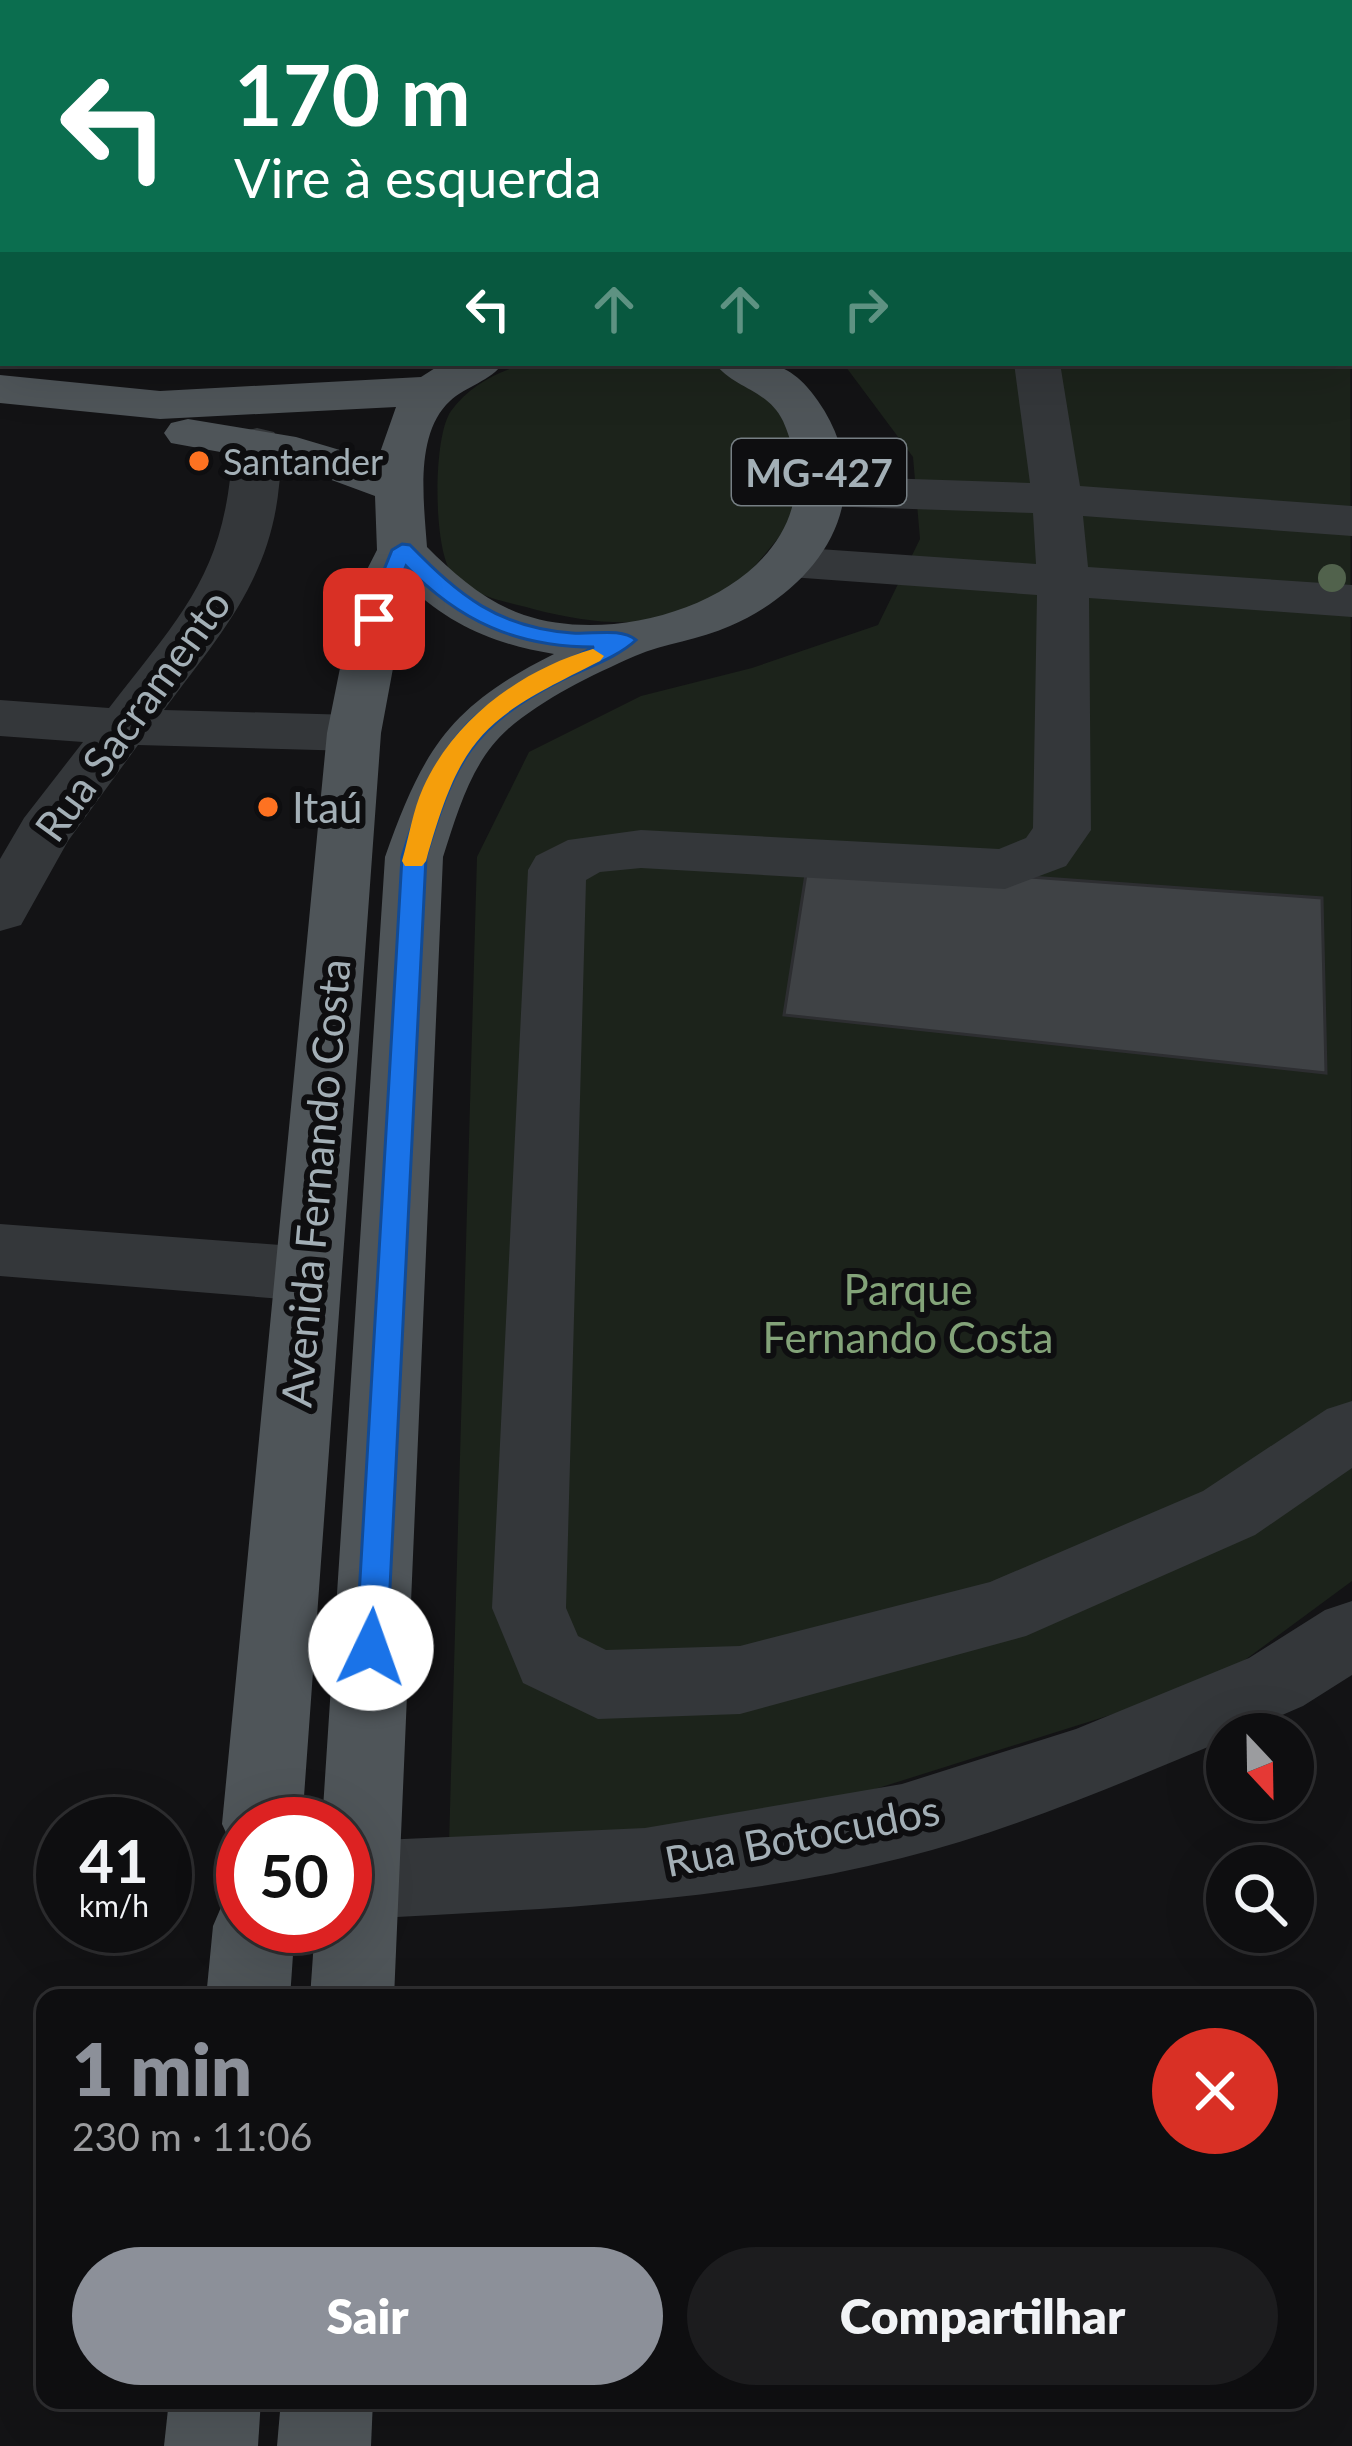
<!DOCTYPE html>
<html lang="pt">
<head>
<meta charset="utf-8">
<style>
  :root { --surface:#0e0e10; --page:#1c1c1e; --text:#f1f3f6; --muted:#9b9c9f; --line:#2e2e30; --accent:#8c9099 }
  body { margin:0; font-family:Lato,sans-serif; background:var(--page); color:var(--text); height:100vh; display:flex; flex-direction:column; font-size:45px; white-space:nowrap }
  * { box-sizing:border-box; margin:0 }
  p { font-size:39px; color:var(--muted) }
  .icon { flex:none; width:66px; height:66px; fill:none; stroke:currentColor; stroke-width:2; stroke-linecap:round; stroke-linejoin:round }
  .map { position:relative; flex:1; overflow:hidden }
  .sheet { position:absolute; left:36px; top:1989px; width:1278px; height:420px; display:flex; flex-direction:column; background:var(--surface); border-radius:24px; box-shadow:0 12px 48px #0002,0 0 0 3px var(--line) }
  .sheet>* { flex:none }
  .top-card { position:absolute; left:0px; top:0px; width:1353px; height:366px; box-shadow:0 12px 48px #0002,0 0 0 3px var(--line); background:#0b6e4f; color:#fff; overflow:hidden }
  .needle { width:78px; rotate:158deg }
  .controls { position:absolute; left:1206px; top:1713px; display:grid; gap:24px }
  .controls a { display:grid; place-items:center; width:108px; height:108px; border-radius:50%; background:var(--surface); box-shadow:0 12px 48px #0002,0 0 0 3px var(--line); font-size:60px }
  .speed { position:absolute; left:36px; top:1797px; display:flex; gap:24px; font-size:60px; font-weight:700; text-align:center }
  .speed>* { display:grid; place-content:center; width:156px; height:156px; border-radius:50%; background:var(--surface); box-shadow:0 12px 48px #0002,0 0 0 3px var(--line); line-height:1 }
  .speed small { font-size:30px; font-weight:400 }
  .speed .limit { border:18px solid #d22; background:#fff; color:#111 }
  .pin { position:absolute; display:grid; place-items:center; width:102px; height:102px; color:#fff; margin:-51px; border-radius:24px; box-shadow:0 6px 18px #0006 }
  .me { position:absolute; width:132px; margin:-66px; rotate:3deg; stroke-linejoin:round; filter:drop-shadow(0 0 9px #0008) }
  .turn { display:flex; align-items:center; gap:42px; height:252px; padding:0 36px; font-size:54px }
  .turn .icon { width:156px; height:156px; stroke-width:2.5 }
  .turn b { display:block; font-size:84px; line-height:102px }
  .lanes { display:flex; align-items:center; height:114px; padding:0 36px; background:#0003; justify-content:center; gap:60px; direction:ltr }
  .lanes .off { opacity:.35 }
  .round { display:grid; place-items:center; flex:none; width:126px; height:126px; border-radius:63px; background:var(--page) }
  .headline { display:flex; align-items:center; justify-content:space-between; height:204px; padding:0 36px }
  h1 { font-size:72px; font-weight:800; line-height:90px; color:var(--accent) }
  .action { display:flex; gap:24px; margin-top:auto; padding:24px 36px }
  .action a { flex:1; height:138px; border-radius:72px; background:var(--accent); color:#fff; font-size:48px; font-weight:800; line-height:138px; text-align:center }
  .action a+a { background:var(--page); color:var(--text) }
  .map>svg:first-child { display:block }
</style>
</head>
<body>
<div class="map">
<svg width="1352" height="2446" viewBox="0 0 1352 2446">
  <rect width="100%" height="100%" fill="#131315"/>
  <!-- green -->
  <g fill="#1c231b">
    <path d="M1350,181L1352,1581L1215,1682L710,1841L449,1844L477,857L529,752L641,696L752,668L878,625L920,539L913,457L843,363H1350Z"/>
    <path d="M527,363H716L755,383L807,446C803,466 804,491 796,510C790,525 775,542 765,554C702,632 623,632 533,609C506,601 469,597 451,572C433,546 433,436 451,411C470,385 497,372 527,363Z"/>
  </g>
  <!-- building -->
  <path fill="#3f4245" stroke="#2d2e31" stroke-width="3" d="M808,861L1322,898L1326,1073L784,1015Z"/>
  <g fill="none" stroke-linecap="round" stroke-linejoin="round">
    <!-- minor -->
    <g fill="#34373a" fill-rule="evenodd">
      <path d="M701,0H759L761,3H703Z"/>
      <path d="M810,0H876L808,3Z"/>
      <path d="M1331,0H1352V14L1350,3Z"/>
      <rect x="0" y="83" width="3" height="24"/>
      <rect x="1350" y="202" width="2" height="26"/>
      <path d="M1014,363H1060L1080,486L1352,506V536L1083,516L1088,567L1352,585V617L1089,598L1091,830L1066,866L1005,889L641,868L600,872L586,880L566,1608L578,1636L606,1650L740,1646L990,1582L1203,1491L1327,1409L1352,1401V1468L1255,1535L1026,1636L740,1714L598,1719L523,1683L492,1608L528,870L536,856L568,840L641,830L999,849L1026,838L1033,828L1037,595L790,577L772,573L764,562L772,551L790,547L1036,564L1033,513L822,506L805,501L797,491L805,481L822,476L1030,483Z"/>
      <path d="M257,428L274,432C285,447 281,468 279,486C270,581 218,637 164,710L354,715L373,720L381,733L373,746L354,751L138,745L68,841L21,925L0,931V859L24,818L83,742L0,736V700L109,708C184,611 227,572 233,442L240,432Z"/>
      <path d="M0,1224L307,1247L331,1255L341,1274L331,1293L307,1301L0,1276Z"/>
      <path d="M1352,1601V1675L1303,1706L1238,1734H1227V1739C1122,1783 1013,1830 902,1858C724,1903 541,1909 359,1919L345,1913V1847L359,1841L645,1828L902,1784L1076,1729L1249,1658L1325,1610Z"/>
    </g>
    <!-- major -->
    <g fill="#4f5559" fill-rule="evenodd">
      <path d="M147,0H185L187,3H149Z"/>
      <path d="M202,0H240L242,3H204Z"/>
      <rect x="1350" y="144" width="2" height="26"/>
      <path d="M443,363H503C491,381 466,386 450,401C414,434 424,503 427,547C455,575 486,602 524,615C642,655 850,572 783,421C768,389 732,388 715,363C763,363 787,356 818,401C883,494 822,586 730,626C699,640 665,643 635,656C592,675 544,698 508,729C471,762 458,811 443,857L394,1998H310L315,1926H345V1824H322L385,857C423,749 450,706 554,654C498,645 451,626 410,587L407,593L381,733L302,1824H243V1854L234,1850L222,1824L327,733L355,593L377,550L375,496L291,465L171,443L164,433L171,423L188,419L296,437L377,461L396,407L160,419L0,403V375L160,391L421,377Z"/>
      <path d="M243,1891V1926H295L290,1998H206L213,1926L225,1898Z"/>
      <path d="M169,2400H261L258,2446H164Z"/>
      <path d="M281,2400H373L371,2446H277Z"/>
    </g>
  </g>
  <!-- trees -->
  <circle fill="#51624c" cx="1332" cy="578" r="14"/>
  <!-- route -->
  <path fill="#1a73e8" stroke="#114b97" stroke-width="3" d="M402,544L410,545C460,596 497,627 572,633C592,635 620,627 636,640C617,658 585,668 562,680C471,726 454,763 426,857L387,1648L382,1657L371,1662L360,1657L356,1648L402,857C443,723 472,707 594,647C516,647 459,621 406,566L382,624H367L364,619L392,550Z"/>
  <!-- slow -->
  <path fill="#f59e0b" d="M593,649L604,656L600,661C484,719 462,732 426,861L422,866H405L402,861C409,837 413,810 423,788C454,719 521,670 593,649Z"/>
  <!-- markers -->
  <g fill="#fe7221" stroke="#0e0e10" stroke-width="4.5">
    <circle cx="199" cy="461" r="12"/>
    <circle cx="268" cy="807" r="12"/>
  </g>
  <g text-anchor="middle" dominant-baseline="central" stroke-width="12" stroke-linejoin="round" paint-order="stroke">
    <!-- far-poi labels -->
    <g font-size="36" fill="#a3afb6" stroke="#0e0e10" text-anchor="start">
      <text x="223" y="461">Santander</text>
    </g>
    <!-- shield labels -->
    <rect fill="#0e0e10" stroke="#767f84" stroke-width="3" x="732" y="439" width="174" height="66" rx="9"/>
    <g font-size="39" font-weight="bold" fill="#a3afb6">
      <text x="819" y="472">MG-427</text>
    </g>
    <!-- street labels -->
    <g font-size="42" fill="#a3afb6" stroke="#0e0e10">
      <text transform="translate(132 715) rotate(-54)">Rua Sacramento</text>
      <text transform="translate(315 1183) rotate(-85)">Avenida Fernando Costa</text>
      <text transform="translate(802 1835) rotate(-11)">Rua Botocudos</text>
    </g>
    <!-- poi labels -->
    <g font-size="42" fill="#a3afb6" stroke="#0e0e10" text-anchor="start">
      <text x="292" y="807">Itaú</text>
    </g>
    <!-- park labels -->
    <g font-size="42" fill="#83a379" stroke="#0e0e10">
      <text x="908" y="1289">Parque<tspan x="908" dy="48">Fernando Costa</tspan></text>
    </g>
  </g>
</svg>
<div class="controls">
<a><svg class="needle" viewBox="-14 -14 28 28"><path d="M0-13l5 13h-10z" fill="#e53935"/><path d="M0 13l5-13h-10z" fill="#9b9c9f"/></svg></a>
<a><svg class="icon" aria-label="search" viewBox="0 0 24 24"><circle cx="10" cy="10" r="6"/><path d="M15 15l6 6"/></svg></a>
</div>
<div class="speed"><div>41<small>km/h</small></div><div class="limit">50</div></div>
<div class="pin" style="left:374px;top:619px;background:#d93025"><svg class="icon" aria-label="arrive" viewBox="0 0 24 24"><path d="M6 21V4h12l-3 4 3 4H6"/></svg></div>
<svg class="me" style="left:371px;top:1648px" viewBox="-20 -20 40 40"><circle r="19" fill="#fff"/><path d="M0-13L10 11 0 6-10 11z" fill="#1a73e8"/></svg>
<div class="top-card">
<div class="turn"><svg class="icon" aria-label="left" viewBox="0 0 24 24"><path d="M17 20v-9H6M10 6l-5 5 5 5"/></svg><div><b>170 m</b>Vire à esquerda</div></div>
<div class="lanes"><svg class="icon" aria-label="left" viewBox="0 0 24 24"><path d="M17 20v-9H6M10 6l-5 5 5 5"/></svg><svg class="icon off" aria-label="ahead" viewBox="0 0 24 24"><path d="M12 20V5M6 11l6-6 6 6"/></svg><svg class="icon off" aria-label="ahead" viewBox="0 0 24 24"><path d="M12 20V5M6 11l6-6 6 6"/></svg><svg class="icon off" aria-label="right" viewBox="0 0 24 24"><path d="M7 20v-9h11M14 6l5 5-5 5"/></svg></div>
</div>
<section class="sheet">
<div class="headline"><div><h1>1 min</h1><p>230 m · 11:06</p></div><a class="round" style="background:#d93025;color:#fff"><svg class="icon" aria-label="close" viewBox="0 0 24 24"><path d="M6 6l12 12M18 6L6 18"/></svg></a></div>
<div class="action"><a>Sair</a><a>Compartilhar</a></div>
</section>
</div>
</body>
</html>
